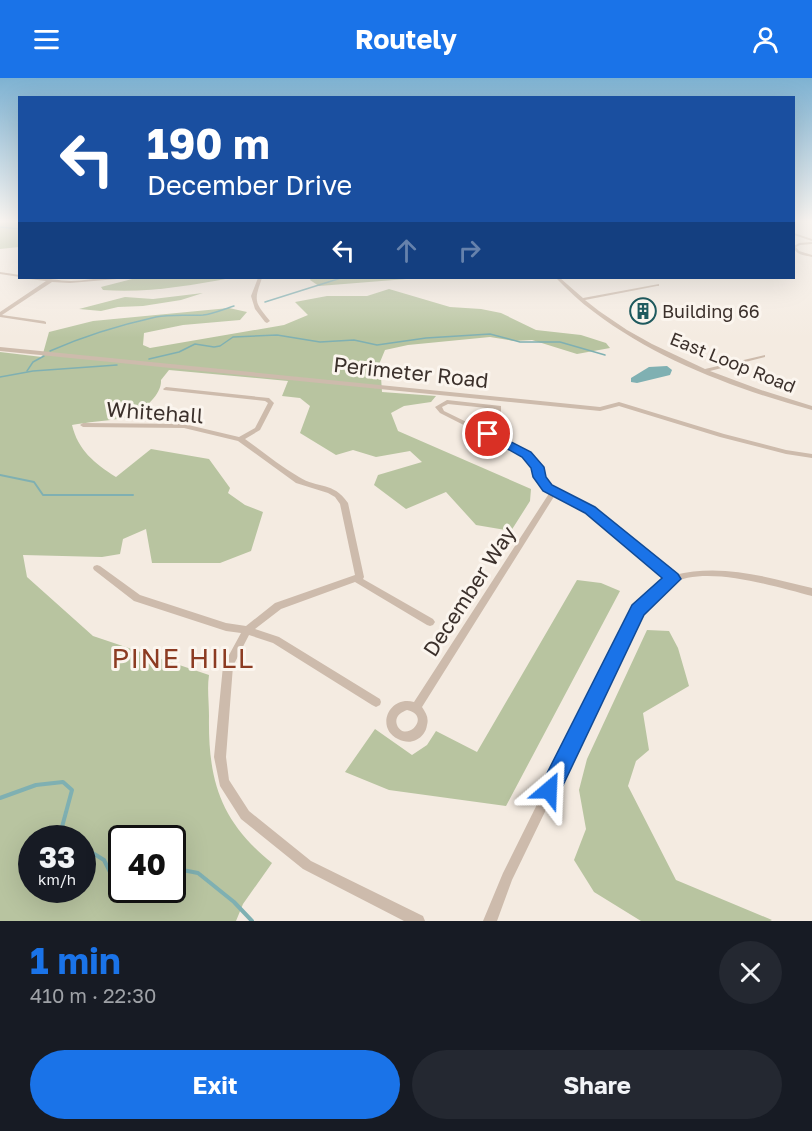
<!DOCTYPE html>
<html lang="en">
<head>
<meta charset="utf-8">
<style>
  :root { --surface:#171b24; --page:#242831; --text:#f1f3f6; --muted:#9ea1a6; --accent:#1a73e8 }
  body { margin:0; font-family:"Golos Text",sans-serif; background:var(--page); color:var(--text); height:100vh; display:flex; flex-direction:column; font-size:22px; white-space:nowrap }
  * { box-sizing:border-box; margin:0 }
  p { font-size:20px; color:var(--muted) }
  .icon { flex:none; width:33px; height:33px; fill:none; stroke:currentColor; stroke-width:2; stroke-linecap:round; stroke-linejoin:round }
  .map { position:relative; height:843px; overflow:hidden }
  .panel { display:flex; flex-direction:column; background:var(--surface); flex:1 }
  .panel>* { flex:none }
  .guide { position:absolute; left:18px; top:18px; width:777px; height:183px; border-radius:0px; box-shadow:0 6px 24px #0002; background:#1a4fa0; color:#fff; overflow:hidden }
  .speed { position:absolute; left:18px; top:747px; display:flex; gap:12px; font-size:30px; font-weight:700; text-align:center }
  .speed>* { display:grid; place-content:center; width:78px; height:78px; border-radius:50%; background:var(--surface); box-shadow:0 6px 24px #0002; line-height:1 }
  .speed small { font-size:15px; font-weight:400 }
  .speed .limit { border:3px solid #111; border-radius:9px; background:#fff; color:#111 }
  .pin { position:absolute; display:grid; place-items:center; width:51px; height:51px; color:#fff; margin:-26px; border:3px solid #fff; border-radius:50%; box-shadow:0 2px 6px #0007 }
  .me { position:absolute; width:66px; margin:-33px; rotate:26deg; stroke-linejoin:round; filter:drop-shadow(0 0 4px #0008) }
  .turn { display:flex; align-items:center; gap:21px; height:126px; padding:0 30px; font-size:27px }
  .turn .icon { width:78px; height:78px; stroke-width:2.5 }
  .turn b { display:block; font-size:42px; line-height:51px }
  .lanes { display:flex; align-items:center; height:57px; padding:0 30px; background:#0003; justify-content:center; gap:30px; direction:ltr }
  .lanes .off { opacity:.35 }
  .round { display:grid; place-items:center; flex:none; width:63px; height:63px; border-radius:32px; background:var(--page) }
  .overview { display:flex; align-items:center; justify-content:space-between; height:102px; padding:0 30px }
  h1 { font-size:36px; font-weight:700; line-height:45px; color:var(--accent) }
  .button { display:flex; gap:12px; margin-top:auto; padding:12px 30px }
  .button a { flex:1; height:69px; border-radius:36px; background:var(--accent); color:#fff; font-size:24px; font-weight:700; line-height:69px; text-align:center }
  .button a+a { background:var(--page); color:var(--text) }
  header { display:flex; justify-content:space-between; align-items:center; height:78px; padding:0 30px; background:var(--accent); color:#fff; font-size:27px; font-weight:700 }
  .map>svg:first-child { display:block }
</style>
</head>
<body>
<header><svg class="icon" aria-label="menu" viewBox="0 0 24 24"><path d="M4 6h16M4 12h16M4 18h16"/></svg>Routely<svg class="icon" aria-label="person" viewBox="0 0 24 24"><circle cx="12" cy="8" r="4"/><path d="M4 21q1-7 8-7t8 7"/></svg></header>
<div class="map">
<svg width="812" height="843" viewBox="0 0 812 843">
  <rect width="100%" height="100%" fill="#f4ebe1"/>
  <!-- green -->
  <g fill="#b8c4a0" fill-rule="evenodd">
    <path d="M0,142H19V169L0,171Z"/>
    <path d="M136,200H231C188,208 147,215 103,212L101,209Z"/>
    <path d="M311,200H419L319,208L310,202Z"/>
    <path d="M389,211L450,229L481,231L501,235L536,252L581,257L606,265L610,270L577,276L532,262L514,263L490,259L408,267L385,272L380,284L382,314L436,318L431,324L404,328L391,335L398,353L531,411L530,423L511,453L476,447L446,414L406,431L374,407L378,397L422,384L410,373L376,379L353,372L336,377L300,355L310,328L300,320L282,318L288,303L169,292L161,302C162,316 145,330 133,337C124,342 85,344 72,347C78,372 94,385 116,399L151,371L209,381L230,410L228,415L245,427L263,434L251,473L220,485H152L146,451L123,461L120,476L102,479L23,477L27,499L93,558L209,597C207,611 209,623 209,638C208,702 220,743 272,785L243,826L236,843H0V274L42,279L49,254L93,243L229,230L247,234L240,242L183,247L144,255L143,267L150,270L284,247L308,237L295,224L327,218H367ZM32,760H82V812H32ZM122,760H172V812H122Z"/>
    <path d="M203,215L181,222L143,228L118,229L101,233L79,231L125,219L153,221Z"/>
    <path d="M577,502L601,505L620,513L506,728L389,712L345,694L375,651L412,677L427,667L436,653L477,674Z"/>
    <path d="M647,552L669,553L678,570L689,608L643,635L649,672L636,683L628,708L676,802L772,842L770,843H641L594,814L574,782L586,751L579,712L587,681Z"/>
  </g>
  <!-- water -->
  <path fill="#7fb0b2" d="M667,288L672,292L670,297L637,305L631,304V300L649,289Z"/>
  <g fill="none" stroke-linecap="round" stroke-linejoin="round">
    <!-- stream-far2 -->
    <g stroke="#7fb0b2" stroke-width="1.5">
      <path d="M0,149L20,151"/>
      <path d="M265,224L341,200"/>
      <path d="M50,273C84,258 120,247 156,239C171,236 188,238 203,237C213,236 224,231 234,228"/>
      <path d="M149,281L179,274L195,266L214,269L220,268L233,259L277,257L320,264L354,262L377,267L426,260L490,256L520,264H560L605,277"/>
      <path d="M27,293L33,284L44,278"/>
      <path d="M0,299L33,293L117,287"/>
    </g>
    <!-- stream-far1 -->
    <path stroke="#7fb0b2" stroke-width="2" d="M0,397L34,404L43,417H133"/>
    <!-- stream -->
    <g stroke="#7fb0b2" stroke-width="4">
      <path d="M0,720L36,707L63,704L72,712L59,760"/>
      <path d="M82,781L91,774L104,782L114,802L122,794"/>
      <path d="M172,790L198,795L234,824L252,843"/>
    </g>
    <!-- minor -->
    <g fill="#cdbbac" fill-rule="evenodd">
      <path d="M794,155L812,161V163L794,157Z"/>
      <path d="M812,164V166L800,167L796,169L799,173L812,177V179C805,177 794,177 794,168L799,165Z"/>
      <path d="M0,194L20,197V199L0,196Z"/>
      <path d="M27,200C41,198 56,203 71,203C87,203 103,198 119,200L117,201L70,205L52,204L2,237L44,243L46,244V246L0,239V234L46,203L29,201Z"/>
      <path d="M258,200H262C254,223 254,224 270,243L267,245L265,244L255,231L251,218Z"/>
      <path d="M556,200H560L583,220L659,206V208H657L585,222L599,233L627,252L652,266L705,291L765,277V279L710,293L761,312L812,328V332C736,311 657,282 594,234C580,224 568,212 556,200Z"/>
      <path d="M0,269L600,329L619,324L724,356L786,372L812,376V380L786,376L720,359L619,328L600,333L0,273Z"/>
      <path d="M166,309L269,320L274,325L260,352L245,361C263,374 280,388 299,399C318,411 333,403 348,425L364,499L363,501L433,541L435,544L433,547L430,548L427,547L355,504L281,531L255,551L279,559L380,621L381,624L380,627L376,629L372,627L273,565L249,557L233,588L226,679L229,702L249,733L311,783L423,838L425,843H404L303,791L241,741L220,708L214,679L223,588L241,555L226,553L134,523L94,492L93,490L94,488L97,487L100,488L140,517L226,545L246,548L275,525L355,497L340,426L335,419L328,415L296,405L238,363L184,350L83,349L80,347L83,345L184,346L239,359L255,350L268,325L265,323L164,312L163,311Z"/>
      <path d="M447,322L501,328V346L492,356L529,374L541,389L544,400L550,408L593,430L674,497C722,485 766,499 812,510V518C776,509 705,486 671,506C659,513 651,525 641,535L512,802L497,843H483L503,795L635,529L656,508L666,500L587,434L555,417L422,629C426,635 429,640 427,647C426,654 422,659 416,662C410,665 404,664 398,661C375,650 389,617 414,624L550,414L544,412L537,402L534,389L525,378L440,335L435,329ZM448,326L496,331L495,346L487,354L444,333L442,329ZM407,632C433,638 405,666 397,647C394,639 401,634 407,632Z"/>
    </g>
  </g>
  <!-- sky -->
  <linearGradient id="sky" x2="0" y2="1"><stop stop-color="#7eb2d2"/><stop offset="0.55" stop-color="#faf6f2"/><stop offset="1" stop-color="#faf6f2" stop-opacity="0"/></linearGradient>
  <rect width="812" height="260" fill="url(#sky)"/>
  <!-- route -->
  <path fill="#1a73e8" stroke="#114b97" stroke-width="1.5" d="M488,352L531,374L544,389L546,399L552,407L595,429L678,496L681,501L644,537L557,720L549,723L542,720L539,712L542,705L632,527L662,500L585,435L543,413L533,399L531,390L522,379L484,358V353Z"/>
  <!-- icons -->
  <defs>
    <g id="building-ring" transform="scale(1.35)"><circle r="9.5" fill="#fbf5ee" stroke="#1f5a5e" stroke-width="1.5"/><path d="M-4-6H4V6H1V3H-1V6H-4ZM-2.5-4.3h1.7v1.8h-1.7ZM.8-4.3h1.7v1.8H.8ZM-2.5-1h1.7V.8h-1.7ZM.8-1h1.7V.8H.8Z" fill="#1f5a5e"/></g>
  </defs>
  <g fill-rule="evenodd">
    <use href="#building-ring" x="643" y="233"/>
  </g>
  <g text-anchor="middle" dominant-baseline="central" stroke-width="6" stroke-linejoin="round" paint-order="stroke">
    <!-- far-poi labels -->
    <g font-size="18" fill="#3b302b" stroke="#fbf5ee" text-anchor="start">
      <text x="662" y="233">Building 66</text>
    </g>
    <!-- far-street labels -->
    <g font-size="18" fill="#3b302b" stroke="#fbf5ee">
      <text transform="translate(733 284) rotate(22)">East Loop Road</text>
    </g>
    <!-- street labels -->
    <g font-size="21" fill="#3b302b" stroke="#fbf5ee">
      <text transform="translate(411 294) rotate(6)">Perimeter Road</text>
      <text transform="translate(155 334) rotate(4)">Whitehall</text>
      <text transform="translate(469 513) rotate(-57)">December Way</text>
    </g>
    <!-- near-neighbourhood labels -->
    <g font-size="27" letter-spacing="1.5" fill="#8c3b22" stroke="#fbf5ee">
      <text x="183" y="580">PINE HILL</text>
    </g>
  </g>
</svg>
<div class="speed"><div>33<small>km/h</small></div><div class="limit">40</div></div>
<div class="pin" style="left:488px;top:356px;background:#d93025"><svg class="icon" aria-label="arrive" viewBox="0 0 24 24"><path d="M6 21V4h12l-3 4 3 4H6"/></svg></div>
<svg class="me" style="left:549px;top:712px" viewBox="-20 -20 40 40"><path d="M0-17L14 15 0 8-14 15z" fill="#1a73e8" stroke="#fff" stroke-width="4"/></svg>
<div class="guide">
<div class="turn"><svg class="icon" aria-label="left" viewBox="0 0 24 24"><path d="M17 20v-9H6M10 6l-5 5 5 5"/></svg><div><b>190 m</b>December Drive</div></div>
<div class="lanes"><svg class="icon" aria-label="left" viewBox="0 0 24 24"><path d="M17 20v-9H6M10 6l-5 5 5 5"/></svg><svg class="icon off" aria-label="ahead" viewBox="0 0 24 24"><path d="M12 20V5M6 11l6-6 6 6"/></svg><svg class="icon off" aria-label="right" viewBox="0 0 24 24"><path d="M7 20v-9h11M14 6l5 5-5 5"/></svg></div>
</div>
</div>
<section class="panel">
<div class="overview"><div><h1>1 min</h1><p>410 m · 22:30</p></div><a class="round"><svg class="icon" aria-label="close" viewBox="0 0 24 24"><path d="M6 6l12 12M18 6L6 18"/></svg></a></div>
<div class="button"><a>Exit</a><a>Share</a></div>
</section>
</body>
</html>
